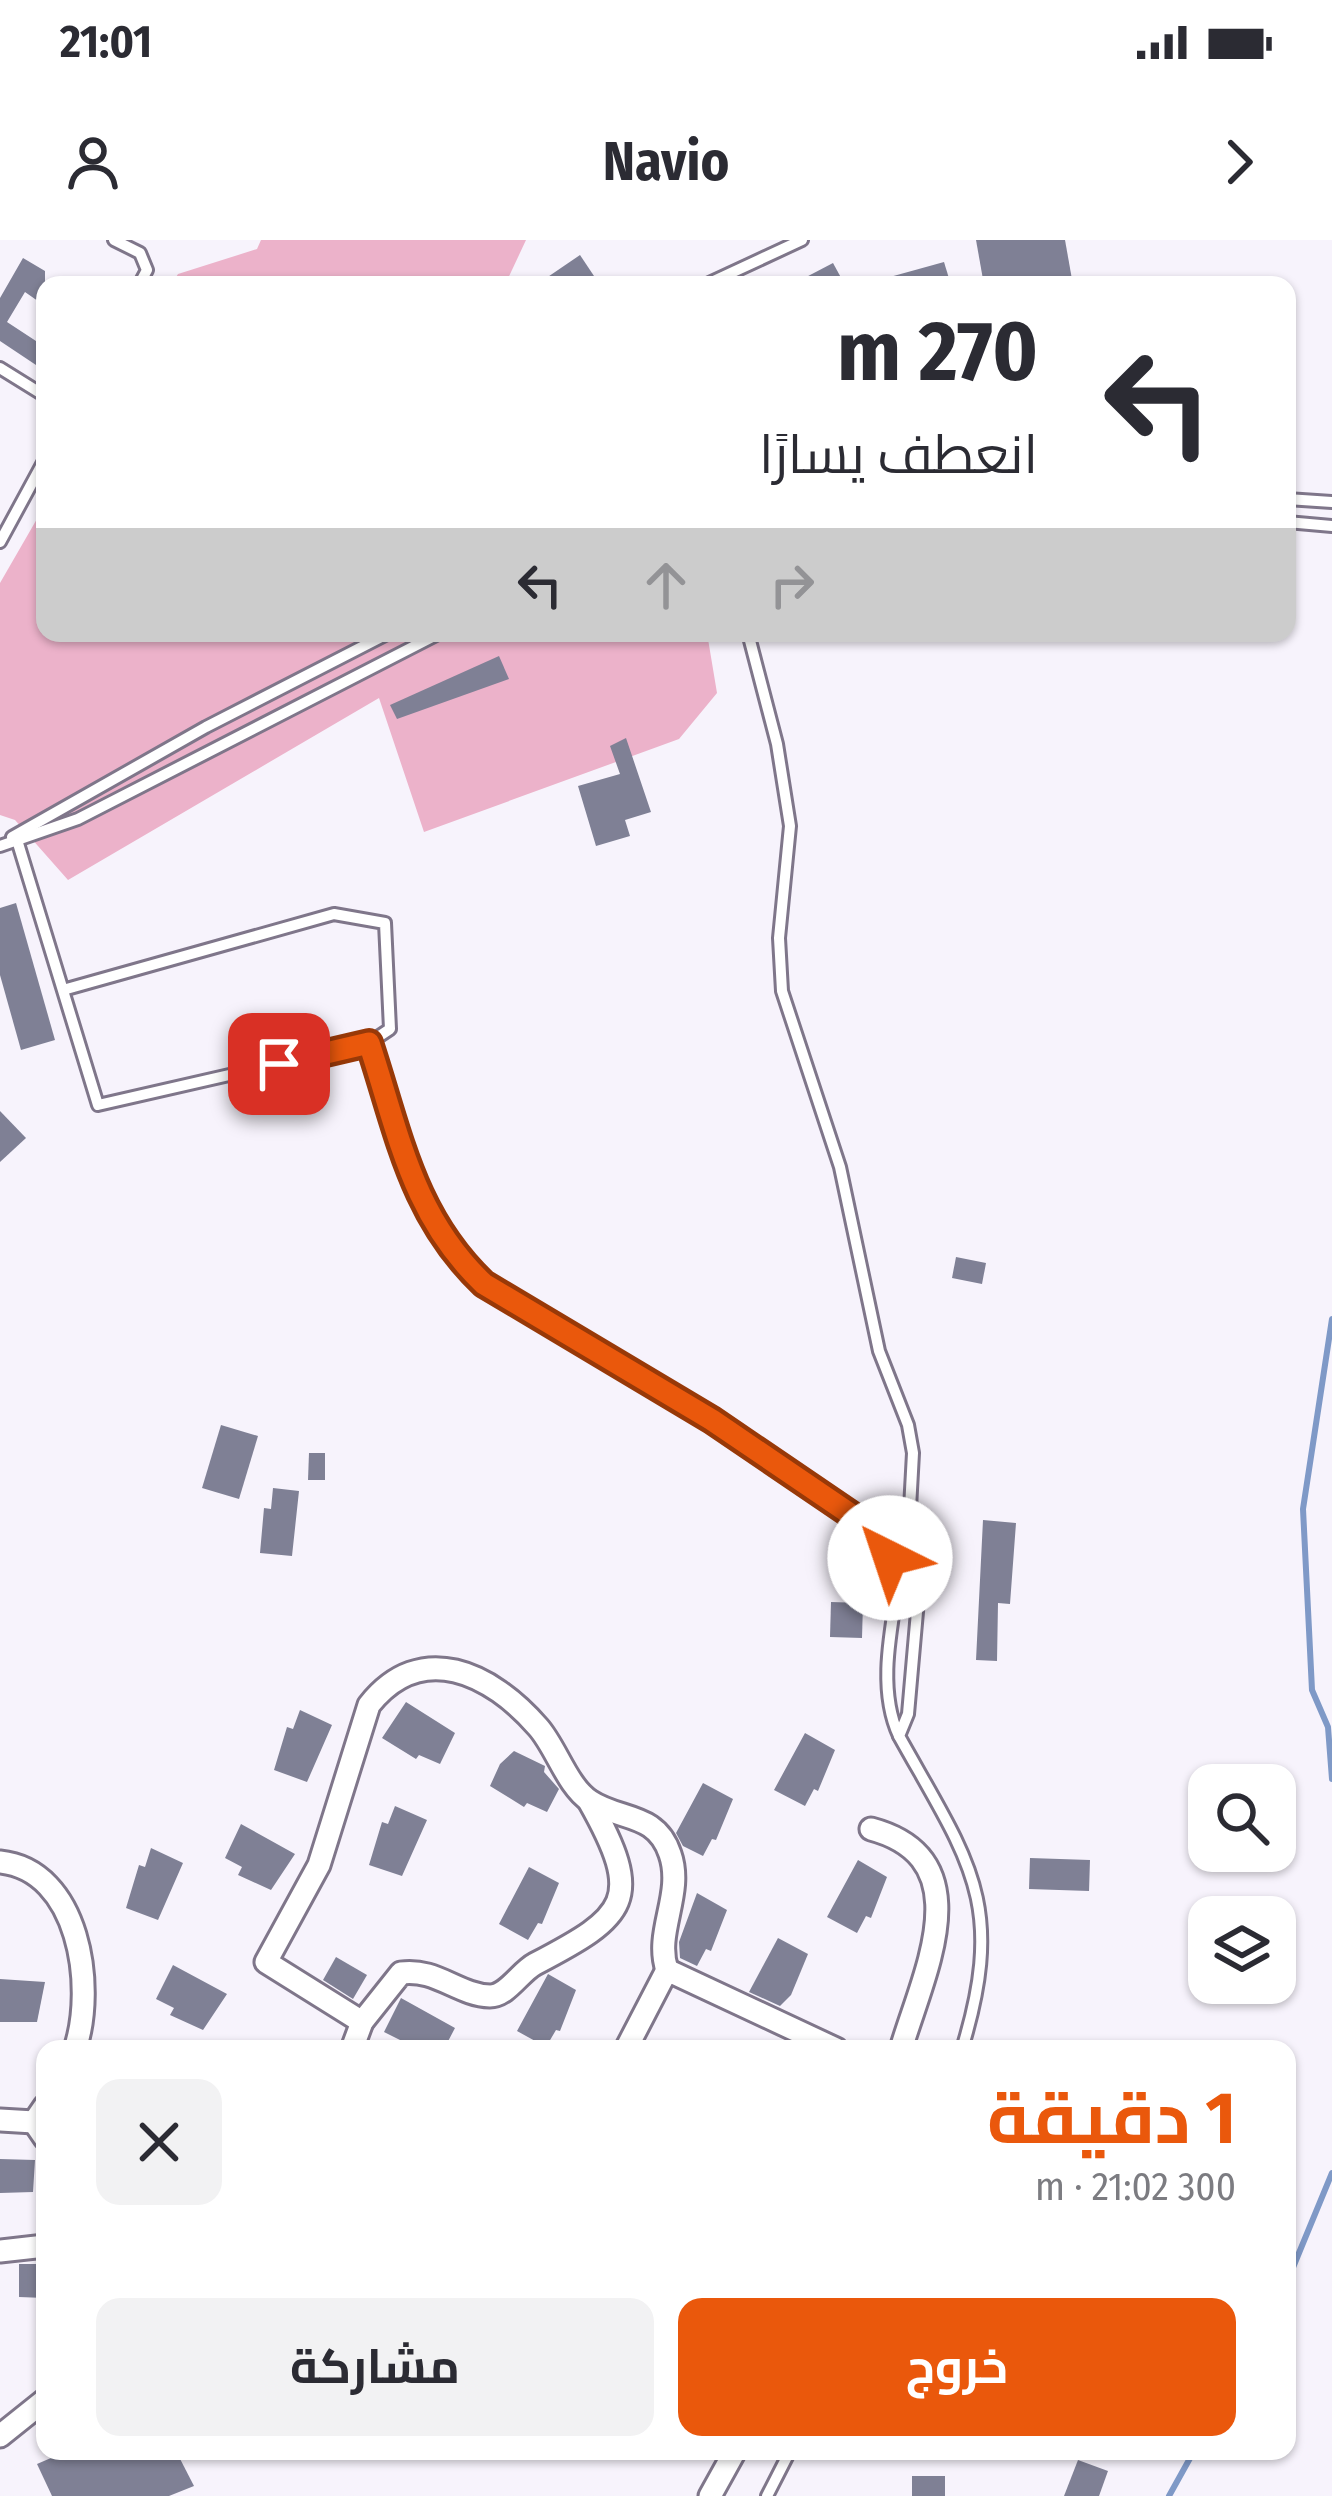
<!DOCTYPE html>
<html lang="ar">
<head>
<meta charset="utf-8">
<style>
  :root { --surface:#fff; --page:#f2f2f3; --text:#2b2b33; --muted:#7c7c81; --accent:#ea580c }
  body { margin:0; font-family:"Fira Sans Condensed",Cairo,sans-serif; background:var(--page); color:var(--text); direction:rtl; height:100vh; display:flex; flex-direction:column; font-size:45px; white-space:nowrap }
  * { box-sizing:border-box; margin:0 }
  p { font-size:39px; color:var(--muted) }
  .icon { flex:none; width:66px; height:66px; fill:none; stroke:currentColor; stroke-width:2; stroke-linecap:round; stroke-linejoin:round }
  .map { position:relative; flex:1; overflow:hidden; direction:ltr }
  .side { position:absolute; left:36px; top:1800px; width:1260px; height:420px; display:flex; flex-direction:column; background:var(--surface); border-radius:24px; box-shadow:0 3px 9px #0004; direction:rtl }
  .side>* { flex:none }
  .top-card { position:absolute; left:36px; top:36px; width:1260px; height:366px; border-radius:24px; box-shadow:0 3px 9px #0004; direction:rtl; background:#fff; color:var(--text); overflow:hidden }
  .controls { position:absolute; left:1188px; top:1524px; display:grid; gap:24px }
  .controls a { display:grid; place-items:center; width:108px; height:108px; border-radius:24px; background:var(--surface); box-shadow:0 3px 9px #0004; font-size:60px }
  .pin { position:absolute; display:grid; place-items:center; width:102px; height:102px; color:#fff; margin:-51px; border-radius:24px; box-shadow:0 6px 18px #0006 }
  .me { position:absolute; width:132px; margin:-66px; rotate:319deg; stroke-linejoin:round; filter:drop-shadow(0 0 9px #0008) }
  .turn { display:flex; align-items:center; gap:42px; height:252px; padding:0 60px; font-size:54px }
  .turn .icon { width:156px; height:156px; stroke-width:2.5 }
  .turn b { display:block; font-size:84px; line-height:102px }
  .lanes { display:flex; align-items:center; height:114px; padding:0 60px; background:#0003; justify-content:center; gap:60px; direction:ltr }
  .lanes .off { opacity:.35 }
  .round { display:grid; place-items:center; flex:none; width:126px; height:126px; border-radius:24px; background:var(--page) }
  .summary { display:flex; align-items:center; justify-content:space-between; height:204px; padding:0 60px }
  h1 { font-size:72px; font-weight:700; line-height:90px; color:var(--accent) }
  .button { display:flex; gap:24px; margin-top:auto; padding:24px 60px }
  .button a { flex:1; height:138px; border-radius:24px; background:var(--accent); color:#fff; font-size:48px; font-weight:700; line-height:138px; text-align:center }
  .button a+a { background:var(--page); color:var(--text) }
  .status { display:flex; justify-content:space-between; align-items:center; height:84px; padding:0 60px; background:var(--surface); direction:ltr }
  .status svg { height:33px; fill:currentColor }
  header { display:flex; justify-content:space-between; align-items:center; height:156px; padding:0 60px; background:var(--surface); font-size:54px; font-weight:700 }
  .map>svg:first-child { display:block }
</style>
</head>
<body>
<div class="status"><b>21:01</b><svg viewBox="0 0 49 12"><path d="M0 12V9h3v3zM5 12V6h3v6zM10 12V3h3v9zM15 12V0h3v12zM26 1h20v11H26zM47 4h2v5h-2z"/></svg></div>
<header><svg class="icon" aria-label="forward" viewBox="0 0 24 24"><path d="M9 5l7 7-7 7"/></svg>Navio<svg class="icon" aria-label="person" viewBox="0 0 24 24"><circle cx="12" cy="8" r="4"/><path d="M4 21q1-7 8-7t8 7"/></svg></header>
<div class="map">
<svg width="1332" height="2256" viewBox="0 0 1332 2256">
  <rect width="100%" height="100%" fill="#f7f3fc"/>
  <!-- green -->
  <g fill="#ecb2ca">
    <path d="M261,0H526L505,45H171L178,34L257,9Z"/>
    <path d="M45,265V393H707L717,453L679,499L424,592L379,458L68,640L15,580L0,575V343Z"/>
  </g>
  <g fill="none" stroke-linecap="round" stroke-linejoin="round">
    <!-- stream -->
    <g stroke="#7f99c7" stroke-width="6">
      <path d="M1332,1079L1303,1269L1312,1450L1328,1487L1332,1539"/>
      <path d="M1287,2042L1332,1933"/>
      <path d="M1169,2256L1194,2211"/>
    </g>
  </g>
  <!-- building -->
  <g fill="#7f8095">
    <path d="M976,0H1065L1073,45H984Z"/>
    <path d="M580,15L600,45H536Z"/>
    <path d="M23,18L45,31V66L25,52L7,82L36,101L45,87V131L0,101V58Z"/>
    <path d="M944,22L951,45H879V40Z"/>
    <path d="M833,23L845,45H791Z"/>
    <path d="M499,416L509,439L397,479L390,465Z"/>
    <path d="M626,498L651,572L625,580L630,596L596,606L578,546L620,534L610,506Z"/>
    <path d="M16,663L55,800L21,810L0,735V668Z"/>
    <path d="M0,871L26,898L0,922Z"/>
    <path d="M956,1017L986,1023L982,1044L952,1038Z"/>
    <path d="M221,1185L258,1196L239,1259L202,1248Z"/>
    <path d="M309,1213H325V1240H308Z"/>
    <path d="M273,1248L299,1251L292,1316L260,1313L264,1268L271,1269Z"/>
    <path d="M983,1280L1016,1283L1010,1364L998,1363L997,1421L976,1420Z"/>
    <path d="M831,1362L863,1363L862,1398L830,1397Z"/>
    <path d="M406,1462L455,1493L440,1524L419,1515L416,1519L382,1498Z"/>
    <path d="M300,1470L332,1485L307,1542L274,1530L287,1487L293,1489Z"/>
    <path d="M805,1493L835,1510L818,1551L814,1549L805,1566L774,1550Z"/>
    <path d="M514,1511L545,1526L544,1532L559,1549L547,1572L527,1563L524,1567L490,1546L500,1524Z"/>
    <path d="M703,1543L733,1559L716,1600L712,1599L703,1616L683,1606L676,1593Z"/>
    <path d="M395,1566L427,1580L402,1636L369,1625L382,1582L388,1584Z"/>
    <path d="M241,1584L295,1614L271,1650L238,1635L242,1627L225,1618Z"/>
    <path d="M151,1608L183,1623L158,1680L126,1668L139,1625L145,1627Z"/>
    <path d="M1030,1618L1090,1620L1089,1651L1029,1649Z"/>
    <path d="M858,1620L887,1637L871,1678L866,1676L857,1693L827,1677Z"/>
    <path d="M529,1627L559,1643L542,1684L538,1683L528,1700L499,1684Z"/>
    <path d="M697,1653L727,1670L711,1711L706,1709L697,1726L680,1718L679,1702Z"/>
    <path d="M778,1698L808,1714L791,1755L780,1766L749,1752Z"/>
    <path d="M336,1717L367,1735L353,1759L323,1740Z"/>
    <path d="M173,1725L227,1754L203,1790L170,1775L174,1768L156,1759Z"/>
    <path d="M548,1734L576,1750L560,1791L556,1790L546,1807L517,1791Z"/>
    <path d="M0,1739L45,1742L37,1782H0Z"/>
    <path d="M401,1758L455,1788L444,1809H397L402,1801L384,1792Z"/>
    <path d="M0,1919L35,1920L33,1952L0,1953Z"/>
    <path d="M19,2024H45V2058L19,2057Z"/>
    <path d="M67,2211H176L194,2246L169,2256H52L37,2224Z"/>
    <path d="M1078,2220L1108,2231L1099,2256H1064Z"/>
    <rect x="912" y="2236" width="33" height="20"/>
  </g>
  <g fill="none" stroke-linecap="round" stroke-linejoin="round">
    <!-- lane casing -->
    <g stroke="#7f768a" stroke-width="16">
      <g id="lane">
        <path d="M114,0L140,13L147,30L139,45"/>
        <path d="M705,45L802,0"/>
        <path d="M0,128L45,156"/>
        <path d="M1287,259L1332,262"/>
        <path d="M1287,282L1332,286"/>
        <path d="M0,302L45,219"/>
        <path d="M748,393L777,504L790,586L779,698L782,751L840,927L879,1111L908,1185L913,1213L909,1287"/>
        <path d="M12,597L206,487L389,393"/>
        <path d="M17,600L98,865L369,803L390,789L385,683L334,674L63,750"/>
        <path d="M0,606L78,579L440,393"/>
        <path d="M369,803C397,891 415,979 484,1044L712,1180L887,1299V1312L895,1322H913L922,1312V1299L909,1287L896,1288L887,1299"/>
        <path d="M922,1315L908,1474L899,1496C968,1620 1007,1662 962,1809"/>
        <path d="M899,1496C875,1444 894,1379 901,1324"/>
        <path d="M767,2256L790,2211"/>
      </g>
    </g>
    <!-- street casing -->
    <g stroke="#7f768a" stroke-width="27">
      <g id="street">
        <path d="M871,1589C983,1619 923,1734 901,1809"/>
        <path d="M0,1622C79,1630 96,1746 75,1809"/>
        <path d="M362,1782L266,1722L319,1625L369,1465C421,1399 491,1433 538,1487C556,1507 567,1546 590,1561C620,1581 656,1572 670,1614C684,1654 654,1692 667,1730"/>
        <path d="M352,1809L362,1782L401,1733C436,1728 458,1755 490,1756C507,1756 520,1732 535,1724C627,1676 645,1660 589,1561"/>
        <path d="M626,1809L667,1730L836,1809"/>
        <path d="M45,1866L34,1882L45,1898"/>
        <path d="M0,1880L34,1882"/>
        <path d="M0,2011L45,2006"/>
        <path d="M0,2196L45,2160"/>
        <path d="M710,2256L735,2211"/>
      </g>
    </g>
    <!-- lane -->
    <use href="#lane" stroke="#fff" stroke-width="10"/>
    <!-- street -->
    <use href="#street" stroke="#fff" stroke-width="21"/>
  </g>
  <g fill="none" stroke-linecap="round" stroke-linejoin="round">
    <!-- route casing -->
    <g stroke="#983908" stroke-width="30">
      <path id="route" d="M279,824L369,803C399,894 412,976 484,1044L712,1180L887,1299L890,1318"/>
    </g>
    <!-- route -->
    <use href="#route" stroke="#ea580c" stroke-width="21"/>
  </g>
</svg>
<div class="controls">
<a><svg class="icon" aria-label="search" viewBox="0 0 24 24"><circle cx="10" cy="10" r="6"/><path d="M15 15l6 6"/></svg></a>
<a><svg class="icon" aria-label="layers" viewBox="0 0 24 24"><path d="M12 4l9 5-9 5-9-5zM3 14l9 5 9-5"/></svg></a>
</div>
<div class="pin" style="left:279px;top:824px;background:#d93025"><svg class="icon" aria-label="arrive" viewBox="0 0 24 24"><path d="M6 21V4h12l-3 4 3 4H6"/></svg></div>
<svg class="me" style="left:890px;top:1318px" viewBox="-20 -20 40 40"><circle r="19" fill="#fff"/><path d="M0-13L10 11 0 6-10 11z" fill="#ea580c"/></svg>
<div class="top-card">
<div class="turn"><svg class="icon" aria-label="left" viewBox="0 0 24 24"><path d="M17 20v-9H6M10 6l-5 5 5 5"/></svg><div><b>270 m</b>انعطف يسارًا</div></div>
<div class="lanes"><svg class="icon" aria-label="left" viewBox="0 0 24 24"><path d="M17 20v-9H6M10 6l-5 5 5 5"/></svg><svg class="icon off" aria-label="ahead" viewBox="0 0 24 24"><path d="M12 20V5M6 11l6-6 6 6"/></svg><svg class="icon off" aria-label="right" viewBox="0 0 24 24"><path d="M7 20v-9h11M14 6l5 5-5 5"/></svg></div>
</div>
<section class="side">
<div class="summary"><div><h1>1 دقيقة</h1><p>300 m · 21:02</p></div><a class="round"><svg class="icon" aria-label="close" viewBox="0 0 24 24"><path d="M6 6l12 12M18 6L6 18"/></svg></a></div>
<div class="button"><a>خروج</a><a>مشاركة</a></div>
</section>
</div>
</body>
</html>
